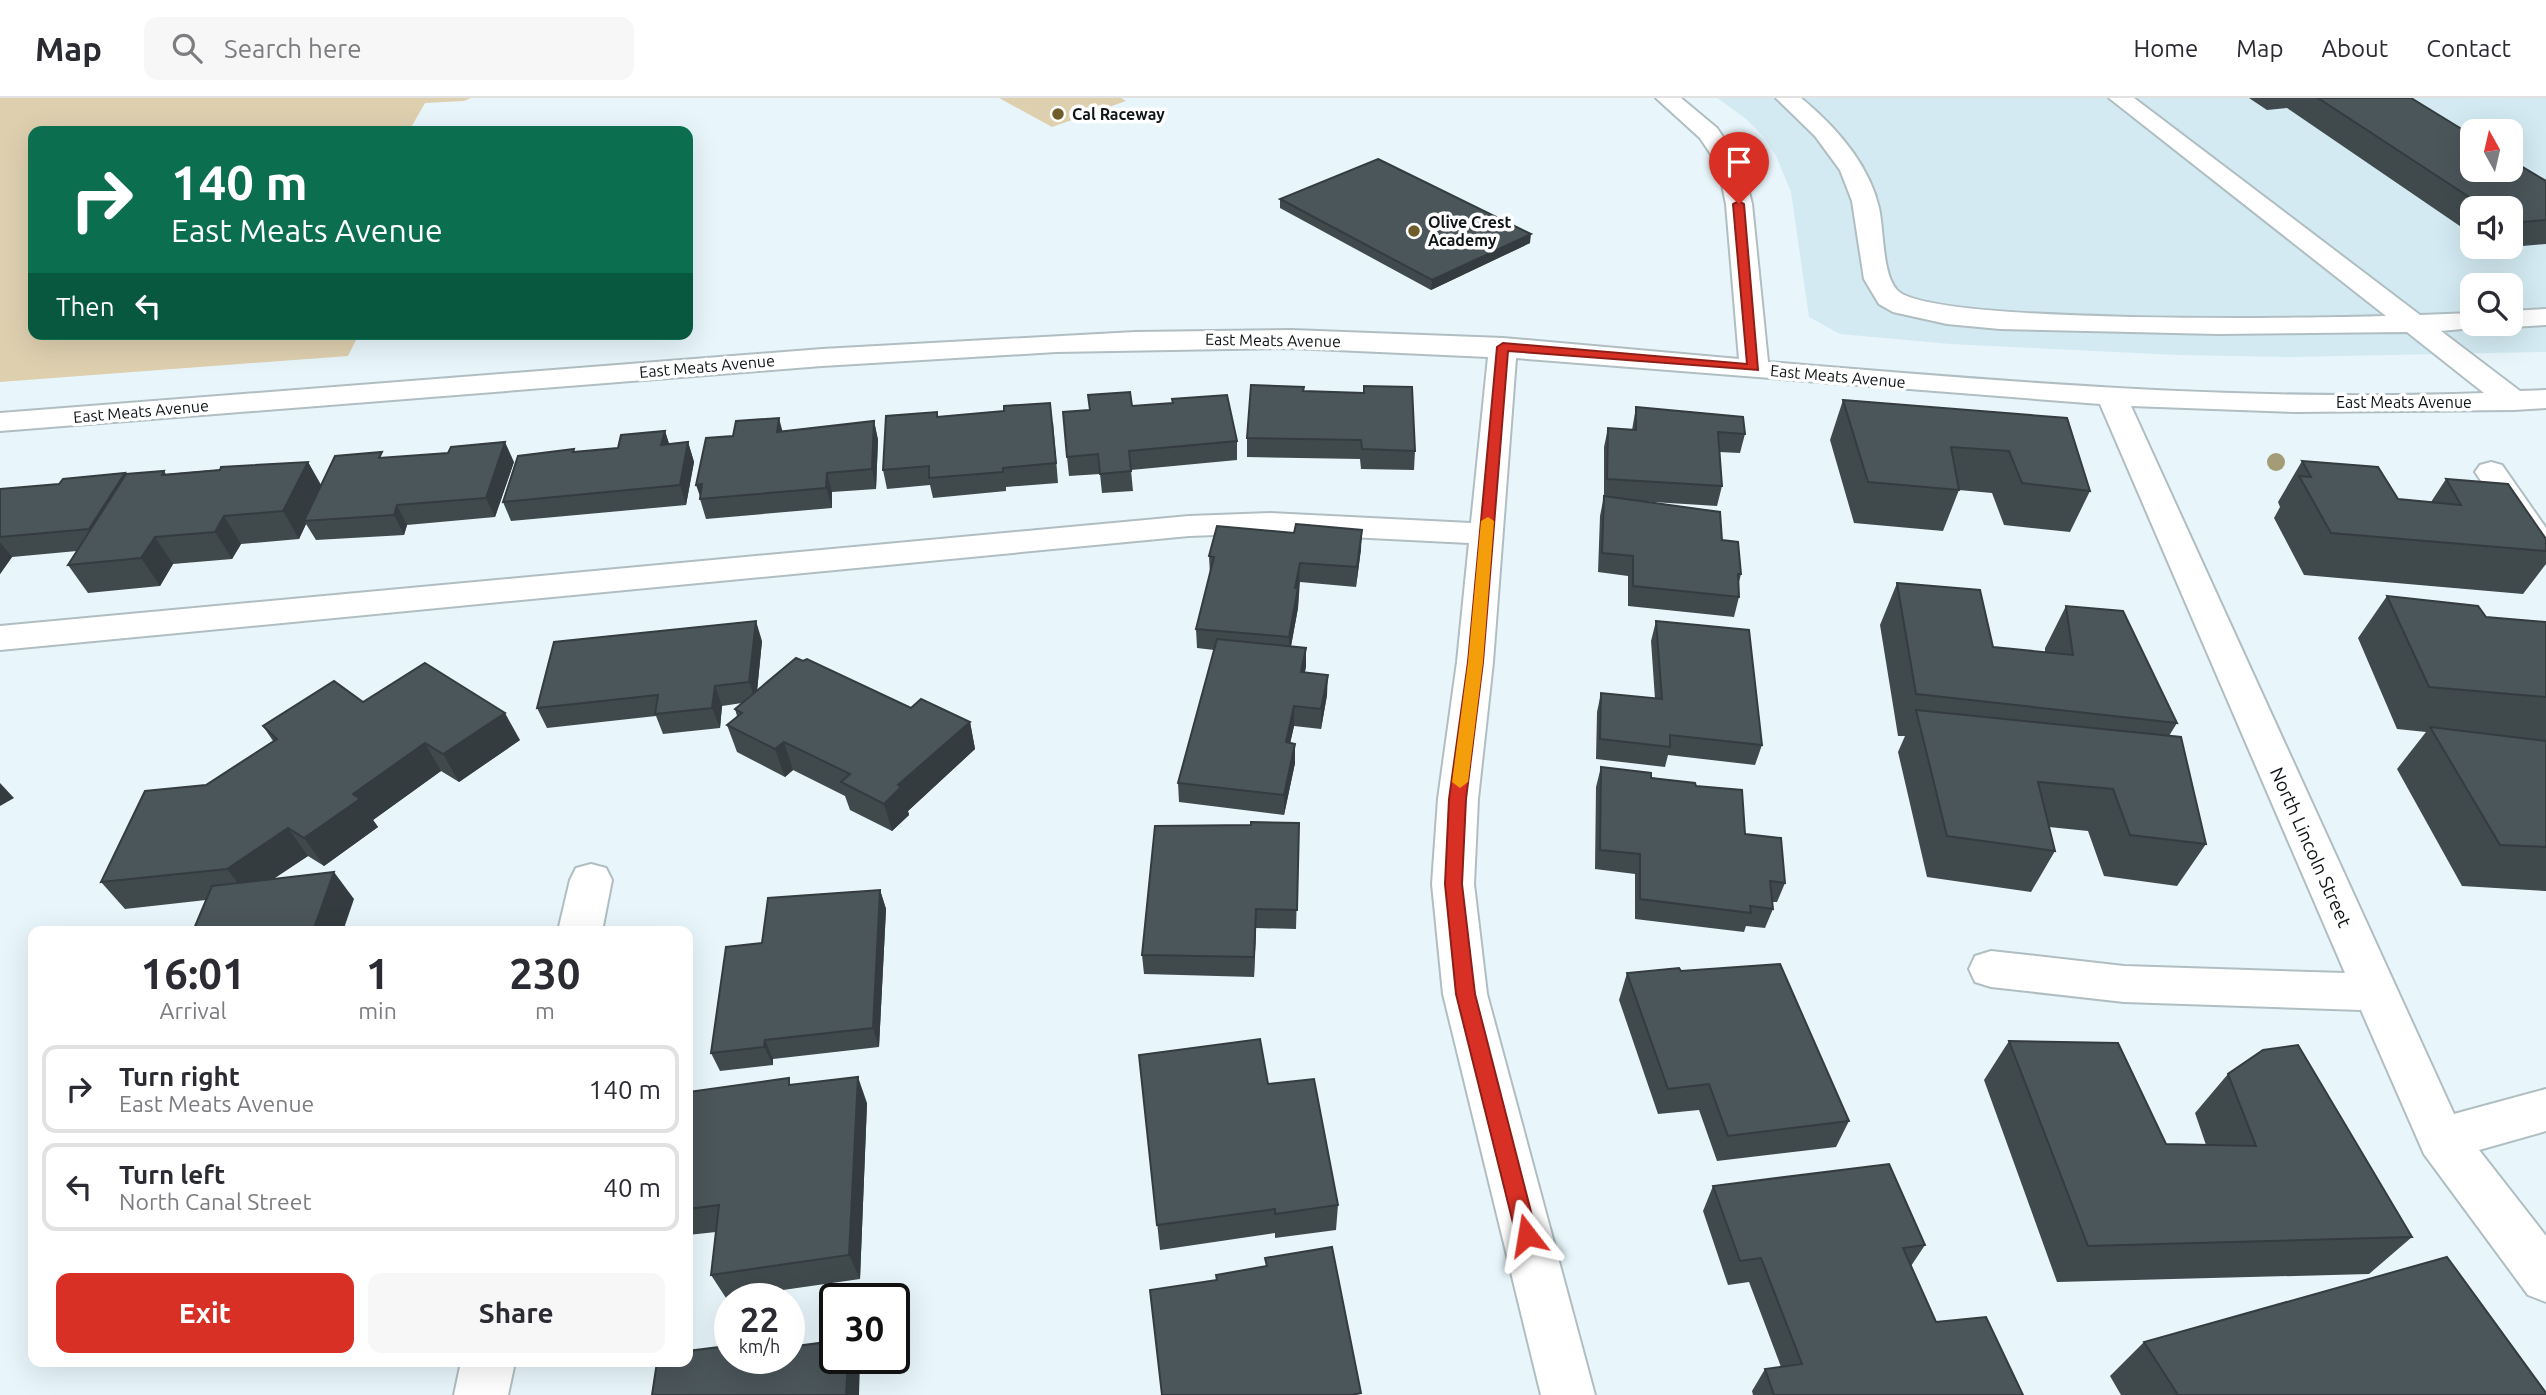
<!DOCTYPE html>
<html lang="en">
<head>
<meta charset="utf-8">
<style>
  :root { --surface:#fff; --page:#f7f7f7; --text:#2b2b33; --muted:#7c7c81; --line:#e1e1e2; --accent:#d93025 }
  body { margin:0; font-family:Ubuntu,sans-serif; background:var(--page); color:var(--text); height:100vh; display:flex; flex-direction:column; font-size:26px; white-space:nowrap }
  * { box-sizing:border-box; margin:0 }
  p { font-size:23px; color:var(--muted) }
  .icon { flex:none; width:38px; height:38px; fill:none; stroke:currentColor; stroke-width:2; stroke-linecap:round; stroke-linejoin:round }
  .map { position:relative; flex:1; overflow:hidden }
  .sheet { position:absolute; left:28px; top:828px; width:665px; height:441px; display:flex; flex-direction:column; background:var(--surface); border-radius:14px; box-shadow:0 7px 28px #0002 }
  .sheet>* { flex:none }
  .guide { position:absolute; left:28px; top:28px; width:665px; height:214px; border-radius:14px; box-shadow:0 7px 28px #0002; background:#0b6e4f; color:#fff; overflow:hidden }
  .needle { width:46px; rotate:352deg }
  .controls { position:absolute; left:2460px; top:21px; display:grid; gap:14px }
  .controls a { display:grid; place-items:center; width:63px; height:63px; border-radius:14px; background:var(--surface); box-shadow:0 7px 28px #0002; font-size:35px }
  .speed { position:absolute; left:714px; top:1185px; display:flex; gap:14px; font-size:35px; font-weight:700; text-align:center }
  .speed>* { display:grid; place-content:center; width:91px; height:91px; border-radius:50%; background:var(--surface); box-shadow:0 7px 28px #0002; line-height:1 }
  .speed small { font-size:18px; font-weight:400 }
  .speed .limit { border:4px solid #111; border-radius:10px; background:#fff; color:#111 }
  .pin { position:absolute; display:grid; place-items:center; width:60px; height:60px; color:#fff; margin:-72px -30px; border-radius:50% 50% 50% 0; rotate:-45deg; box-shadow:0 0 7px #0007 }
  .pin .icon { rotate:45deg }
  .me { position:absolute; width:77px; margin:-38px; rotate:346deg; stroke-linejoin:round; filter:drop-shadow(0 0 5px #0008) }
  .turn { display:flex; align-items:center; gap:24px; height:147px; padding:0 28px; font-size:32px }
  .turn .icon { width:91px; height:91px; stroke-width:2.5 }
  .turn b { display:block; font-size:49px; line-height:60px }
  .then { display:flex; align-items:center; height:66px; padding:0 28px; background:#0003; gap:14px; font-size:26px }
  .eta { display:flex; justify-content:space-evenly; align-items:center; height:119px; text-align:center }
  .eta b { font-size:42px; font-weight:600; line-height:49px }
  .cta { display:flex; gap:14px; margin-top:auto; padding:14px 28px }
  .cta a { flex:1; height:80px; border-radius:14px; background:var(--accent); color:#fff; font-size:28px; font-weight:600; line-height:80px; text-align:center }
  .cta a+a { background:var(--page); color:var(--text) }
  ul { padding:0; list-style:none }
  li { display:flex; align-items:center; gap:21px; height:88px; margin:0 14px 10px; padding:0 14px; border:4px solid var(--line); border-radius:14px }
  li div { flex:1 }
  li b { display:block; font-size:26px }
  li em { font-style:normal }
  header { display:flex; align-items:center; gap:42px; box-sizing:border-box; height:98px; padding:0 35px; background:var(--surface); border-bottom:2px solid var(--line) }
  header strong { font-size:33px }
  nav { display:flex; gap:38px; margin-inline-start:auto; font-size:24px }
  .search { width:490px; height:63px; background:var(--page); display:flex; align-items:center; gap:18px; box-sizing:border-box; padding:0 24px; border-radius:14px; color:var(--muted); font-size:26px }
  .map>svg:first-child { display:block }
</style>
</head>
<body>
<header>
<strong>Map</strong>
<div class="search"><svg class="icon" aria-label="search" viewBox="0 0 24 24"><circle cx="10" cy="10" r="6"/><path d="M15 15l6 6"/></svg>Search here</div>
<nav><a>Home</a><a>Map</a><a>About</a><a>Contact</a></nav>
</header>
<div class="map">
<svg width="2546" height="1297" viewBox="0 0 2546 1297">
  <rect width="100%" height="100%" fill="#e8f6fb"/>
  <!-- built -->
  <path fill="#d3eaf2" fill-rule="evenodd" d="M1717,0H2546V254L2291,259L2177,257L1950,246L1840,236L1809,219L1791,94L1776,58L1763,38L1745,20ZM2473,33H2511V72H2473ZM2473,110H2511V149H2473ZM2473,187H2511V226H2473Z"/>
  <!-- green -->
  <g fill="#ded0af">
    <path d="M0,0H471L464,3L425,5L409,33H33V236H359L348,258L0,284Z"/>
    <path d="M999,0H1121L1126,3L1052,29Z"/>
  </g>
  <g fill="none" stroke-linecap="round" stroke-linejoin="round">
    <!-- minor casing -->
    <g stroke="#b0bec2" stroke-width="4">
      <g id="minor">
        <path d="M1656,0H1681L1717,30L1742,67L1752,106L1768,264C2006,284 2245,304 2484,295L2407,234L2218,236L2000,231L1947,226L1893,214L1879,206L1864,181L1852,103L1840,72L1815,38L1776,0H1801C1835,28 1869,66 1879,110C1884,132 1882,176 1897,192C1929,227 2319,220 2386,218L2109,0H2134L2420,217L2473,215V226H2485L2483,229L2441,233L2520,293L2546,292V310L2514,312L2296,314L2131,308L2454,1016L2546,991V1033L2479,1052L2546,1138V1204L2528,1197L2424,1056L2361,912L2124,904L1991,889L1975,884L1969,871L1975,858L1991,853L2124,868L2345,875L2100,306L1516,260L1493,564L1478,701L1474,786L1487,896L1595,1297H1541L1443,896L1432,786L1438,701L1457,564L1469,445L1270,435L1189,438L0,552V528L1189,418L1270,415L1471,425L1488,259L1292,250L1056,254L822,268L0,333V315L822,251L1135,234L1292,232L1503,240L1739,261L1726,106L1718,67L1700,40Z"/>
        <path d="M2546,211V227L2511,229L2500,226H2511V213Z"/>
        <path d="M2491,364L2502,367L2546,430V465L2534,461L2475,374L2480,367Z"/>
        <path d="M591,766L606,770L612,782L602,833H558L570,782L576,770Z"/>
        <path d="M461,1264H515L508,1297H454Z"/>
      </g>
    </g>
    <!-- minor -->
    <use href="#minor" fill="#fff" fill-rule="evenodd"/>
  </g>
  <!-- trees -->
  <circle fill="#a39c76" cx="2276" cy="364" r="9"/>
  <!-- wall -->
  <g fill="#404a4d">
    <path d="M2249,0H2411L2546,83V146L2511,149V110H2473V137L2287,10L2267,12Z"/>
    <path d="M1280,101L1530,145L1431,192L1280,110Z"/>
    <path d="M1304,293L1415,353L1414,372L1361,371L1360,361L1247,359V340Z"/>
    <path d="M1843,302L2067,320L2090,393L2070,434L2004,427L1992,395L1959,392L1943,433L1854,425L1830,342Z"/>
    <path d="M1132,308L1237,343V362L1131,372L1133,393L1102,395L1100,376L1069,378L1067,359Z"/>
    <path d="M1636,309L1745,336L1740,355L1719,354L1722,388L1717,408L1637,403L1722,442L1741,476L1739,484V499L1734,519L1628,508V478L1598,474L1600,418L1604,398V349L1608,330L1632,332Z"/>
    <path d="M1004,313L1053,324L1058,385L1006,389V393L933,400L930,387L887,391L883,372L937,314L938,319Z"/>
    <path d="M874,323L878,342L876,391L832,394V410L706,421L700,401L782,333Z"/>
    <path d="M665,333L669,346L688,344L694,364L686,407L511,423L503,404L618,350Z"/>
    <path d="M384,360L514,364L495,419L407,427L404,437L316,442L306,426L299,441L241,446L232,461L173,466L160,488L88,495L68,467L77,453L12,459L0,476V391L59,386L125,375L126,377L164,373L166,376L308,364L321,388Z"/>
    <path d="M2302,363L2398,401L2431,404L2446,381L2546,441V466L2523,496L2304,477L2274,420L2280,409L2278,404Z"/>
    <path d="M1361,451L1356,489L1300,484L1298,510L1291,548L1306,550L1305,574L1327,597L1321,631L1294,628L1290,645L1295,665L1284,717L1179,704L1178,685L1214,552L1197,550L1196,531L1210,477L1209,458Z"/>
    <path d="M1897,485L1993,549L2045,554V550L2066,508L2177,625L2169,638L2206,746L2177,788L2104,778L2088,733L2049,729L2055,753L2031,794L1927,779L1898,654L1905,638H1898L1880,527Z"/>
    <path d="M2387,498L2486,519L2546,524V793L2462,788L2397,671L2426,634L2397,631L2358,540Z"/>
    <path d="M1656,523L1762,647L1755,667L1668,657L1665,669L1596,661L1597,614L1601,595L1655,601L1651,543Z"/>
    <path d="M762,543L757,592L911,610L970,624L975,651L908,713L909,717L892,733L850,712L845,698L793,672L785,679L737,654L727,627L737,618L735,611L742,605L722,608L720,630L663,636L656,618L547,630L537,610Z"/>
    <path d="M363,604L520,642L459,684L441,673L373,722L378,729L324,768L308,758L274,780L354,801L206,802L125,811L101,784L206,687L273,643L263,628Z"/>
    <path d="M1601,669L1696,688L1745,736L1785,785L1777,804H1772L1773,811L1765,830L1746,828L1744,834L1635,821V776L1595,771L1596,689Z"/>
    <path d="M1299,725L1296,831L1256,830L1254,879L1144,876L1142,857L1251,727Z"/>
    <path d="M880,792L886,811L879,949L773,961V967L720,973L711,955L762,845Z"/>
    <path d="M1681,873L1849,1023L1836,1049L1717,1063L1699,1012L1658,1016L1619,902L1627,875Z"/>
    <path d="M2009,943L2166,1046L2206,1047L2195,1015L2228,976L2412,1139L2369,1176L2057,1184L1984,982Z"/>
    <path d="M1139,957L1268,986L1338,1107L1336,1132L1275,1140V1135L1160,1152Z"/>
    <path d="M792,987L867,1005L860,1181L726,1200L711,1177L716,1134L688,1137V994Z"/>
    <path d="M1713,1088L1925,1147L1911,1168L1936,1224L2023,1297H1753L1752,1293L1765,1271L1781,1269L1749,1184L1728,1187L1703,1113Z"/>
    <path d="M2144,1244L2546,1297H2121L2110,1278Z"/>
  </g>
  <!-- shaded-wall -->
  <g fill="#343c3f">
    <path d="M1531,136L1530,145L1431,192L1432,182Z"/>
    <path d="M779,320L784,339L777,334Z"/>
    <path d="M874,323L878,342L876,391L872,371Z"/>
    <path d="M665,333L671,352L661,347Z"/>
    <path d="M505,344L514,364L495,419L486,400Z"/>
    <path d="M688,344L694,364L686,407L680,387Z"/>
    <path d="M308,364L324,392L304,423L306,426L299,441L283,413Z"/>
    <path d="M125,375L138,395L103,451L89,431Z"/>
    <path d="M827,375L832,394V410L826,390Z"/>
    <path d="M702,386L701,401L696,387Z"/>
    <path d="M397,407L407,427L404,437L394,417Z"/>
    <path d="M224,418L241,446L232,461L215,434Z"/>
    <path d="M1362,432L1361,451L1356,489L1357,469Z"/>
    <path d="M155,439L173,466L160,488L141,460Z"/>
    <path d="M0,444L12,459L0,476Z"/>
    <path d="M1300,465L1298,510L1289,559V539L1295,490Z"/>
    <path d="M756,523L762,543L756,604L749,584Z"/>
    <path d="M1306,550V569L1301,594V574Z"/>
    <path d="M1328,577L1327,597L1321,631V611Z"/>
    <path d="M715,588L722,608L720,630L712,610Z"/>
    <path d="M1294,608V628L1286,664V644Z"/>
    <path d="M505,615L520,642L459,684L443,656Z"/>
    <path d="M970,624L975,651L908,713L909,717L892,733L884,706L898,687Z"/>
    <path d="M784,644L793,672L785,679L775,651Z"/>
    <path d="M425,645L441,673L373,722L378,729L324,768L304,740L353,696Z"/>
    <path d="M1295,646V665L1284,717V697Z"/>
    <path d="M0,685L14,700L0,708Z"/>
    <path d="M288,730L308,758L248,798L227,771Z"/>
    <path d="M334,774L354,801L343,833H313Z"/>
    <path d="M880,792L886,811L879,949L873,930Z"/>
    <path d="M1256,811V830L1254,879V859Z"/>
    <path d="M765,942L773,961V967L764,949Z"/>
    <path d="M858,979L867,1005L860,1181L849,1157Z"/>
    <path d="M848,1260H859L860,1264L859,1297H846Z"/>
  </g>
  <!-- building -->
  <g fill="#4b565a" stroke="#343c3f" stroke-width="2">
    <path d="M2318,0H2411L2473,38V72H2511V62L2546,83V122L2511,125V110H2486Z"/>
    <path d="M1378,61L1531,136L1432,182L1280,101Z"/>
    <path d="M1251,287L1304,289L1303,293L1364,295V288L1412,289L1415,353L1362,351L1361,342L1247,340Z"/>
    <path d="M1130,294L1132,308L1173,305L1172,301L1227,297L1237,343L1129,353L1131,373L1100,376L1098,356L1067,359L1063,314L1090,312L1088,297Z"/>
    <path d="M1843,302L2067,320L2090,393L2022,385L2009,353L1951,349L1959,392L1868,384Z"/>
    <path d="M1050,305L1056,365L1003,370V374L929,380V368L883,372L886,318L937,314V319L1004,313V308Z"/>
    <path d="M1636,309L1743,319L1745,336L1718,334L1722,388L1607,381L1608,330L1636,332Z"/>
    <path d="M779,320L777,334L874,323L872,371L827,375L826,390L700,401L702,386L696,387L706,340L733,338L736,323Z"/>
    <path d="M665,333L661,347L688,344L680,387L503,404L518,358L574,351L573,354L618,350L621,337Z"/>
    <path d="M505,344L486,400L397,407L394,417L304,423L335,358L382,354L379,360L448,355L451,349Z"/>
    <path d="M2302,363L2378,369L2398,401L2461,407L2446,381L2508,386L2546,441V453L2331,435L2299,378L2311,379Z"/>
    <path d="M308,364L283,413L224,418L215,434L155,439L141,460L68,467L126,376L164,373L162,377L220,372L221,369Z"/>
    <path d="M125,375L89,431L0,439V391L59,386L63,381Z"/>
    <path d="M1604,398L1720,414L1722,442L1738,444L1741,476H1738L1739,499L1633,488V458L1602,455Z"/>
    <path d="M1296,426L1362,432L1357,469L1300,465L1295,490H1298L1289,539L1196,531L1214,459L1209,458L1217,428L1294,435Z"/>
    <path d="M1897,485L1980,492L1993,549L2073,557L2066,508L2123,513L2177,625L1916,596Z"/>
    <path d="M2387,498L2478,508L2486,519L2546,524V599L2429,589Z"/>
    <path d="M756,523L749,584L715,588L712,610L655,616L658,597L537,610L554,544Z"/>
    <path d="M1656,523L1749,532L1762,647L1670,637V649L1600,641L1601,595L1662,601Z"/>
    <path d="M1217,541L1306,550L1301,574L1328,577L1321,611L1294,608L1286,644L1295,646L1284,697L1178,685Z"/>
    <path d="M796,560L803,563L807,561L911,610L921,601L970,624L898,687L901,689L884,706L841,684L850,676L784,644L775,651L727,627L742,615L735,611Z"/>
    <path d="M425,565L505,615L443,656L425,645L353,696L360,701L304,740L288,730L227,771L101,784L145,693L206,687L277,641L263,628L334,583L363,604Z"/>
    <path d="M1916,612L2181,639L2206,746L2130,737L2113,691L2038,684L2055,753L1947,738Z"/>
    <path d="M2430,629L2546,643V749L2500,747Z"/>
    <path d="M1601,669L1651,675V680L1695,685L1696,688L1742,692L1745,736L1781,740L1785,785L1770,783L1773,811L1750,808L1751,815L1640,801V756L1600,752Z"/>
    <path d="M1251,724L1299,725L1297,812L1256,811L1254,859L1142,857L1155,728L1251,727Z"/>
    <path d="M334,774L313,833H193L212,788Z"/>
    <path d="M880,792L873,930L765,942L764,949L711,955L726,849L762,845L768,800Z"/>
    <path d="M1780,866L1849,1023L1728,1038L1709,986L1668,991L1627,875L1679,870L1681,873Z"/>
    <path d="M1260,941L1268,986L1314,981L1338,1107L1275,1116V1111L1157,1127L1139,957Z"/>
    <path d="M2009,943L2118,945L2166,1046L2256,1048L2228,976L2263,952L2298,947L2412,1139L2088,1148Z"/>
    <path d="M858,979L849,1157L711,1177L719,1107L688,1111V994L789,980V987Z"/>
    <path d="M1889,1066L1925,1147L1903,1150L1936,1224L1986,1219L2023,1297H1774L1765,1271L1802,1266L1761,1160L1740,1163L1713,1088Z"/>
    <path d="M1332,1149L1361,1295L1352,1297H1162L1150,1192L1217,1182L1216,1177L1267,1168L1265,1160Z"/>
    <path d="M2447,1159L2546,1295V1297H2178L2144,1244Z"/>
    <path d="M835,1243V1260H848L846,1297H652L657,1264H688V1253L728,1248L727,1258H730V1260H789V1249Z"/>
  </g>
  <!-- route -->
  <path fill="#d93025" stroke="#8d1f18" stroke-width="2" d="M1739,103L1744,106L1758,272L1508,253L1483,564L1466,701L1462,786L1475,896L1537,1137L1534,1144L1527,1147L1519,1144L1516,1137L1456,896L1445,786L1449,701L1468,564L1497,249L1503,245L1747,266L1733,106Z"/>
  <!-- slow -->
  <path fill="#f59e0b" d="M1488,419L1494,423L1483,564L1468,684L1460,690L1452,684L1468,564L1481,423Z"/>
  <!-- markers -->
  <g fill="#705c2b" stroke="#fff" stroke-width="2.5">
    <circle cx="1058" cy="16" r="7"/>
    <circle cx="1414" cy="133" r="7"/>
  </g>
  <g text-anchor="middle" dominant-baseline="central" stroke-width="7" stroke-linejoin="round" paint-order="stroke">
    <!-- far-poi labels -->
    <g font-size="16" font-weight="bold" fill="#101517" stroke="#fff" text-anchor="start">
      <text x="1072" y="16">Cal Raceway</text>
      <text x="1428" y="124">Olive Crest<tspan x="1428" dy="18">Academy</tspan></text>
    </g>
    <!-- far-street labels -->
    <g font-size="16" fill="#101517" stroke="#fff">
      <text transform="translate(1273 242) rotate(1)">East Meats Avenue</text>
      <text transform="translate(707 268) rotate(-5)">East Meats Avenue</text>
      <text transform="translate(1838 278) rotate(5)">East Meats Avenue</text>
      <text x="2404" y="304">East Meats Avenue</text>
      <text transform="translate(141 313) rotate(-5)">East Meats Avenue</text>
    </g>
    <!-- street labels -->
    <g font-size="19" fill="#101517" stroke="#fff">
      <text transform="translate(2311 749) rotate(66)">North Lincoln Street</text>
    </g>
  </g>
</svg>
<div class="controls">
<a><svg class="needle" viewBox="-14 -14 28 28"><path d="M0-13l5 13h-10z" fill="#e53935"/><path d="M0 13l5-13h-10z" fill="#7c7c81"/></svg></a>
<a><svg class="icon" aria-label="sound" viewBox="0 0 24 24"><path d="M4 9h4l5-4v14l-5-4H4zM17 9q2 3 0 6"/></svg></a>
<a><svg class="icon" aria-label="search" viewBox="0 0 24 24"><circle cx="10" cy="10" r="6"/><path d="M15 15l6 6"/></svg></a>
</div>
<div class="speed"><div>22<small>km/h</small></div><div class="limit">30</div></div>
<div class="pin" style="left:1739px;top:106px;background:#d93025"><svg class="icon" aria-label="arrive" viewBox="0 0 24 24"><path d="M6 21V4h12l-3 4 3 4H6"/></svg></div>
<svg class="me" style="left:1527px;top:1137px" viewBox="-20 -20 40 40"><path d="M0-17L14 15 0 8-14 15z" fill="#d93025" stroke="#fff" stroke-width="4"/></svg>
<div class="guide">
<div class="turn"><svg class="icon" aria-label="right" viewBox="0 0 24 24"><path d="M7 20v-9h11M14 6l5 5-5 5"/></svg><div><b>140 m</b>East Meats Avenue</div></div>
<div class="then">Then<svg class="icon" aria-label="left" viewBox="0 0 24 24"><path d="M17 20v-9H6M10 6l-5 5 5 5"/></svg></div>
</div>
<section class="sheet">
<div class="eta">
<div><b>16:01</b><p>Arrival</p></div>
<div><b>1</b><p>min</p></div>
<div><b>230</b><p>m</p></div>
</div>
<ul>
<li><svg class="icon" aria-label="right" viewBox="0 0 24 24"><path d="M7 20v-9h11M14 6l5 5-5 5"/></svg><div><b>Turn right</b><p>East Meats Avenue</p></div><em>140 m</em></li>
<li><svg class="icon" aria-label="left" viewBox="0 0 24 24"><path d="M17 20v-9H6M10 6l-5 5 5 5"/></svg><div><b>Turn left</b><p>North Canal Street</p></div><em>40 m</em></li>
</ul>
<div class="cta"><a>Exit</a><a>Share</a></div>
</section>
</div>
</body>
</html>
